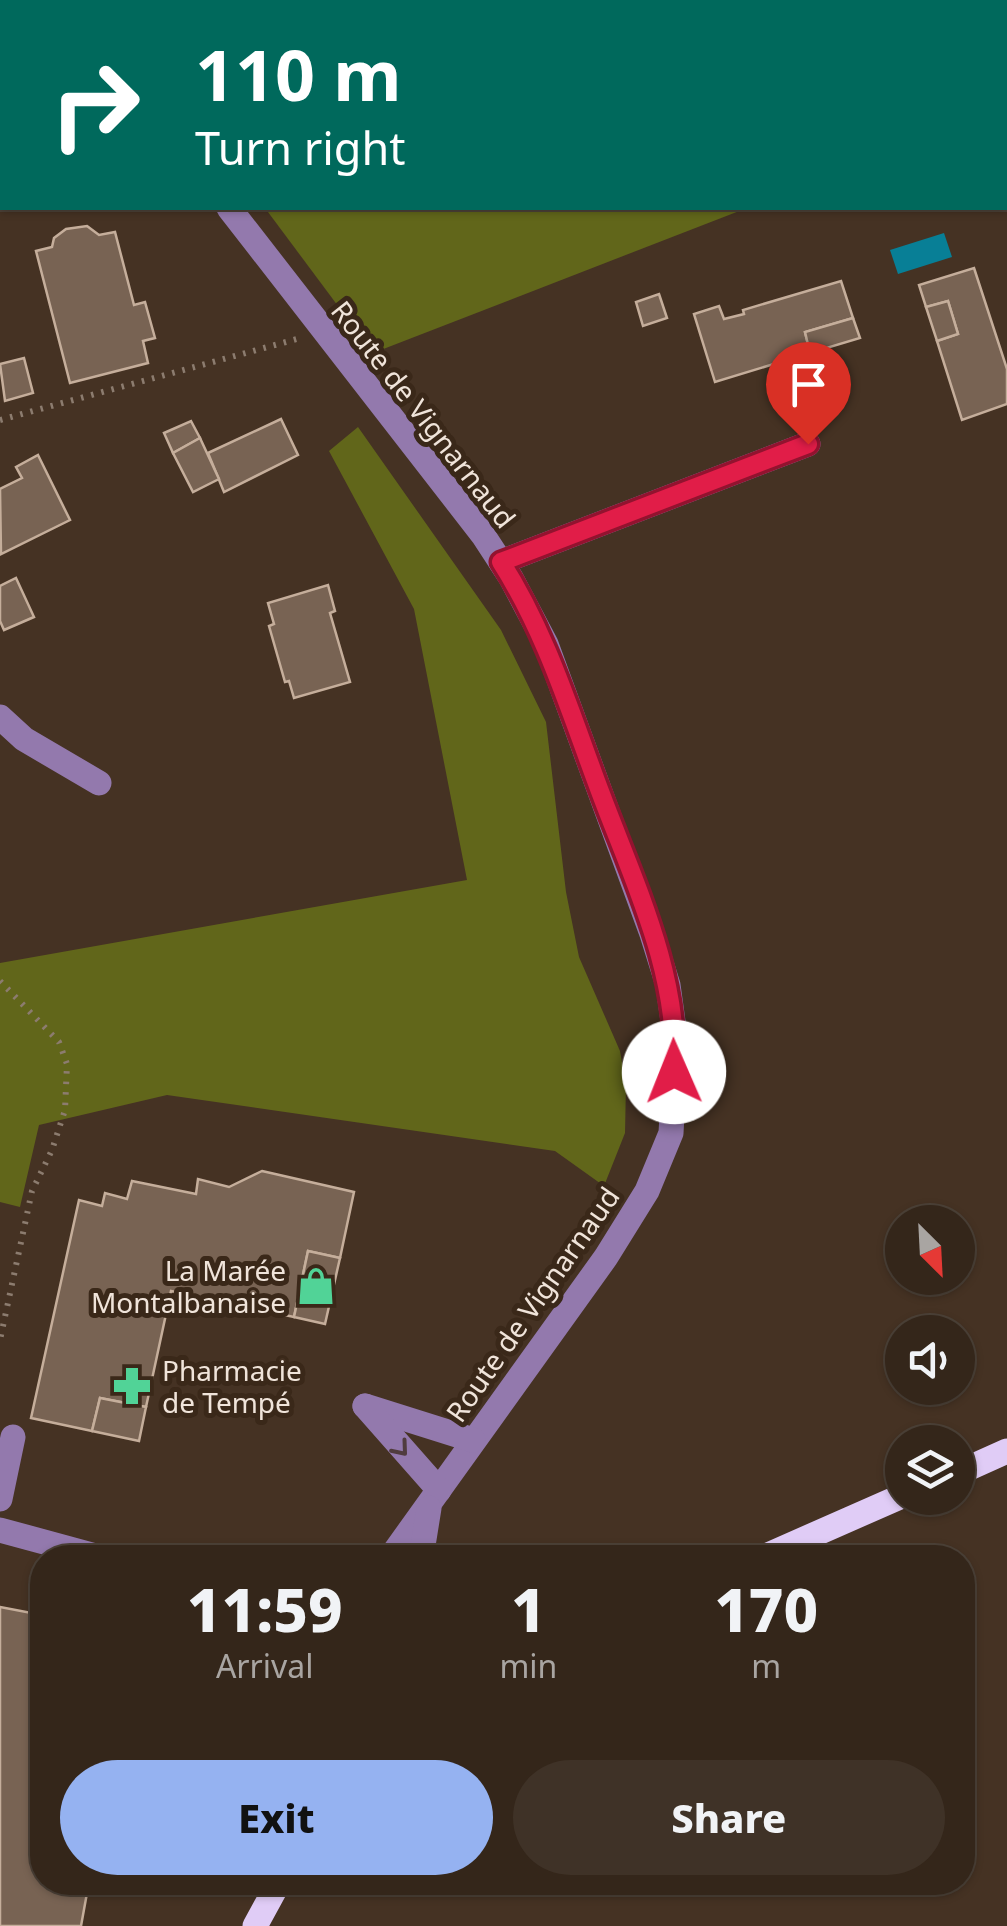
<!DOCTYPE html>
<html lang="en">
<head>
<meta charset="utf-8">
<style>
  :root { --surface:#34261a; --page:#3f3227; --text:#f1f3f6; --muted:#a9a5a2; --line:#4e4339; --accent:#95b2f1 }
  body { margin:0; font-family:"Noto Sans",sans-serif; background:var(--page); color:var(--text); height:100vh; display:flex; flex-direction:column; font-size:38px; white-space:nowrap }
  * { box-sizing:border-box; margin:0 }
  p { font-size:32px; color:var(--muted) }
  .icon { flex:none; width:55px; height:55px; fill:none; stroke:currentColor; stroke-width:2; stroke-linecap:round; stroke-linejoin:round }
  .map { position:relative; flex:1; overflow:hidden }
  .details { position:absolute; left:30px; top:1545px; width:945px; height:350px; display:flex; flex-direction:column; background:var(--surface); border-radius:40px; box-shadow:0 2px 8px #0004,0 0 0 2px var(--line) }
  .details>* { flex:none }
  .hud { position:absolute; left:0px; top:0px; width:1008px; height:210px; box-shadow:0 2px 8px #0004,0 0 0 2px var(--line); background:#00695c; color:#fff; overflow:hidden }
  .needle { width:65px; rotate:156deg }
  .controls { position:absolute; left:885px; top:1205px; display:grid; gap:20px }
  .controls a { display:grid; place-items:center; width:90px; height:90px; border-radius:50%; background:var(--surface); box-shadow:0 2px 8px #0004,0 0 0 2px var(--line); font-size:50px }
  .pin { position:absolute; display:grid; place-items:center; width:85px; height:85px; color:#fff; margin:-102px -42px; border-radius:50% 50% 50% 0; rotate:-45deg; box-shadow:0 0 10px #0007 }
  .pin .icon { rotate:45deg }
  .me { position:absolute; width:110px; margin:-55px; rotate:359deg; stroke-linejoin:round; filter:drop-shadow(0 0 8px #0008) }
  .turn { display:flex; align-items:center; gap:35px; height:210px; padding:0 30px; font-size:45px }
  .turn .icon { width:130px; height:130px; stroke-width:2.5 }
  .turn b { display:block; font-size:70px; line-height:85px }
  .eta { display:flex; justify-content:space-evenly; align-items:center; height:170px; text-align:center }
  .eta b { font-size:60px; font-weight:800; line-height:70px }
  .primary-button { display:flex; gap:20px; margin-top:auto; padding:20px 30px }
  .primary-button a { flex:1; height:115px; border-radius:60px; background:var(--accent); color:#111; font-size:40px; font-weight:800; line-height:115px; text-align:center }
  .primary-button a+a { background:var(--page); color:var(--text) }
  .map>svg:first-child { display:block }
</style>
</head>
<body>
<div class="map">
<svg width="1007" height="1926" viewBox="0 0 1007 1926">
  <rect width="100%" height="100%" fill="#453223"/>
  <!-- forest -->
  <g fill="#61661a">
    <path d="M257,0H1007V214L1005,2H250Z"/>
    <path d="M265,208H747L373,353Z"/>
    <path d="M358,427L501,630L546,722L566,892L579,957L620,1051L626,1085L625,1133L604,1186L555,1151L167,1095L39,1125L20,1207L0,1202V963L467,880L414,609L329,451Z"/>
  </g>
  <!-- water -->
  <path fill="#087f96" d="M944,233L952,257L898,274L890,250Z"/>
  <!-- building -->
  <g fill="#786353" stroke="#c5ae9b" stroke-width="2.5">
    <path d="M0,0H36L37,2H2L0,28Z"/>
    <path d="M87,226L99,235L115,232L134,305L145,302L155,338L143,341L148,363L70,383L36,251L52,247L54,238L66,229Z"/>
    <path d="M974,268L1007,369V404L962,420L937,341L958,334L948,301L926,307L919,285Z"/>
    <path d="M841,281L853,318L805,332L810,353L715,382L694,314L719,306L724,319L744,314L743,310Z"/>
    <path d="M659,294L667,318L643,326L636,302Z"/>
    <path d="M948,301L958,334L937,341L926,307Z"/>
    <path d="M853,318L860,338L810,353L805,332Z"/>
    <path d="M24,358L33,393L5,401L0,364Z"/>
    <path d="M281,419L298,455L224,492L208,453Z"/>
    <path d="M191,421L200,438L173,453L164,433Z"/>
    <path d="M200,438L219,479L193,492L173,453Z"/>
    <path d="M38,455L70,520L1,554L0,489L22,478L16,467Z"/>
    <path d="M16,578L34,617L4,630L0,621V586Z"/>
    <path d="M328,585L335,611L330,613L350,682L294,698L289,681L285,682L269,626L274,624L268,603Z"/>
    <path d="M262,1171L354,1192L340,1258L308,1251L294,1317L171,1291L146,1407L100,1398L92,1431L31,1418L79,1200L102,1206L105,1193L127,1199L132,1181L196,1194L198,1179L229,1187Z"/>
    <path d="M308,1251L340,1258L325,1324L294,1317Z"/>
    <path d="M100,1398L146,1407L139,1441L92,1431Z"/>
    <path d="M0,1607L42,1615V1882H89L81,1926H0Z"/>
  </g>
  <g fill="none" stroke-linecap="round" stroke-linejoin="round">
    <!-- path -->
    <g stroke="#8c7c6f" stroke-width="6" stroke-dasharray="2.5 8" stroke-linecap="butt">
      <path d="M0,420L297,339"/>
      <path d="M0,981L59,1042L67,1064L65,1110L52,1150L32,1191L0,1340"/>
    </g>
    <!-- minor -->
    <g stroke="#9379ad" stroke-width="25">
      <path d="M131,0L132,2"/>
      <path d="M0,143L2,142"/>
      <path d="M229,208L483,535L511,578L546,644L652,934L668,985L676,1043L671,1133L647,1191L606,1257L390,1558"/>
      <path d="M501,562L808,444"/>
      <path d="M0,717L24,739L99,783"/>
      <path d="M365,1406L473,1440"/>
      <path d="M365,1406L439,1490"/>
      <path d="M0,1499L13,1437"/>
      <path d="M0,1530L103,1558"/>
      <path d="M421,1558L429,1508"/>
    </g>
    <!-- major -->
    <g stroke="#e0ccf6" stroke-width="25">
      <path d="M958,1473L1007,1451"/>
      <path d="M761,1558L902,1496"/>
      <path d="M255,1926L279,1882"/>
    </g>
  </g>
  <!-- one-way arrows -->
  <defs><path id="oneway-chevron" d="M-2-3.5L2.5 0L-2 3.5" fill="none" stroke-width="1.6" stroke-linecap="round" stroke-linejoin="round" transform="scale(2.5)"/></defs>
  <use stroke="#503c3e" href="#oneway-chevron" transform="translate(401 1449) rotate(50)"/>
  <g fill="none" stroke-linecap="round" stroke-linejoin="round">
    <!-- route casing -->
    <g stroke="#92132f" stroke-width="25">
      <path id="route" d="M674,1072C680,976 634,882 601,794C571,715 547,634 501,562L808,444"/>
    </g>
    <!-- route -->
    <use href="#route" stroke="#e11d48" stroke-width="18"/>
  </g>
  <!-- icons -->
  <defs>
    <g id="shop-bare" transform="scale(3)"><path d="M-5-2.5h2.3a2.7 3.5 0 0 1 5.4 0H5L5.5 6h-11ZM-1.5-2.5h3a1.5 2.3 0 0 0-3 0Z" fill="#51d397" stroke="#3a2819" stroke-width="2.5" paint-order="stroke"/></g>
    <g id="pharmacy-bare" transform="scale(3)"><path d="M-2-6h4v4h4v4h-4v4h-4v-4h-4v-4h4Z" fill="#51d397" stroke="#3a2819" stroke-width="2.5" paint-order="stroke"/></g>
  </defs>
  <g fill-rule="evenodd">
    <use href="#shop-bare" x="316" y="1286"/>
    <use href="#pharmacy-bare" x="132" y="1386"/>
  </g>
  <g text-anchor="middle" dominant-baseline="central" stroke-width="10" stroke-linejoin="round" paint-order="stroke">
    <!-- street labels -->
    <g font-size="28" fill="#f0e4da" stroke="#3a2819">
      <text transform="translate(424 414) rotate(52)">Route de Vignarnaud</text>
      <text transform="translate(532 1304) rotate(-55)">Route de Vignarnaud</text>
    </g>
    <!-- poi labels -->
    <g font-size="28" fill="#f0e4da" stroke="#3a2819" text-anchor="end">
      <text x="286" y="1270">La Marée<tspan x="286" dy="32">Montalbanaise</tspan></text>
      <text x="162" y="1370" text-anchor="start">Pharmacie<tspan x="162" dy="32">de Tempé</tspan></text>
    </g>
  </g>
</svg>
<div class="controls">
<a><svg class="needle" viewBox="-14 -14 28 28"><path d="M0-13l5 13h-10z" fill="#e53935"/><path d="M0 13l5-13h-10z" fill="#a9a5a2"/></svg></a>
<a><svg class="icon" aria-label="sound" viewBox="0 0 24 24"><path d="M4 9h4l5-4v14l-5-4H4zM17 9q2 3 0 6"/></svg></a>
<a><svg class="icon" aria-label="layers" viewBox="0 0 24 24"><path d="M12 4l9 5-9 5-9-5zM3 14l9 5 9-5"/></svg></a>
</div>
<div class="pin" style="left:808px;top:444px;background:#d93025"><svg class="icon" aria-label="arrive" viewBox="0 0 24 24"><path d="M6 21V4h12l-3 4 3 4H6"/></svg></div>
<svg class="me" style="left:674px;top:1072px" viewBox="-20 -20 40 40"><circle r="19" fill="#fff"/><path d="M0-13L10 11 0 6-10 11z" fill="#e11d48"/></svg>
<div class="hud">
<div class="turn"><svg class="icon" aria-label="right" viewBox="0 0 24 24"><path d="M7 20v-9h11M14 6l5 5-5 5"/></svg><div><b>110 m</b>Turn right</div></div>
</div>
<section class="details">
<div class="eta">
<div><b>11:59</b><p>Arrival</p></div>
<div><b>1</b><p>min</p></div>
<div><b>170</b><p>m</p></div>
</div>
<div class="primary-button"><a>Exit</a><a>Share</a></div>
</section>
</div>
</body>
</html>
